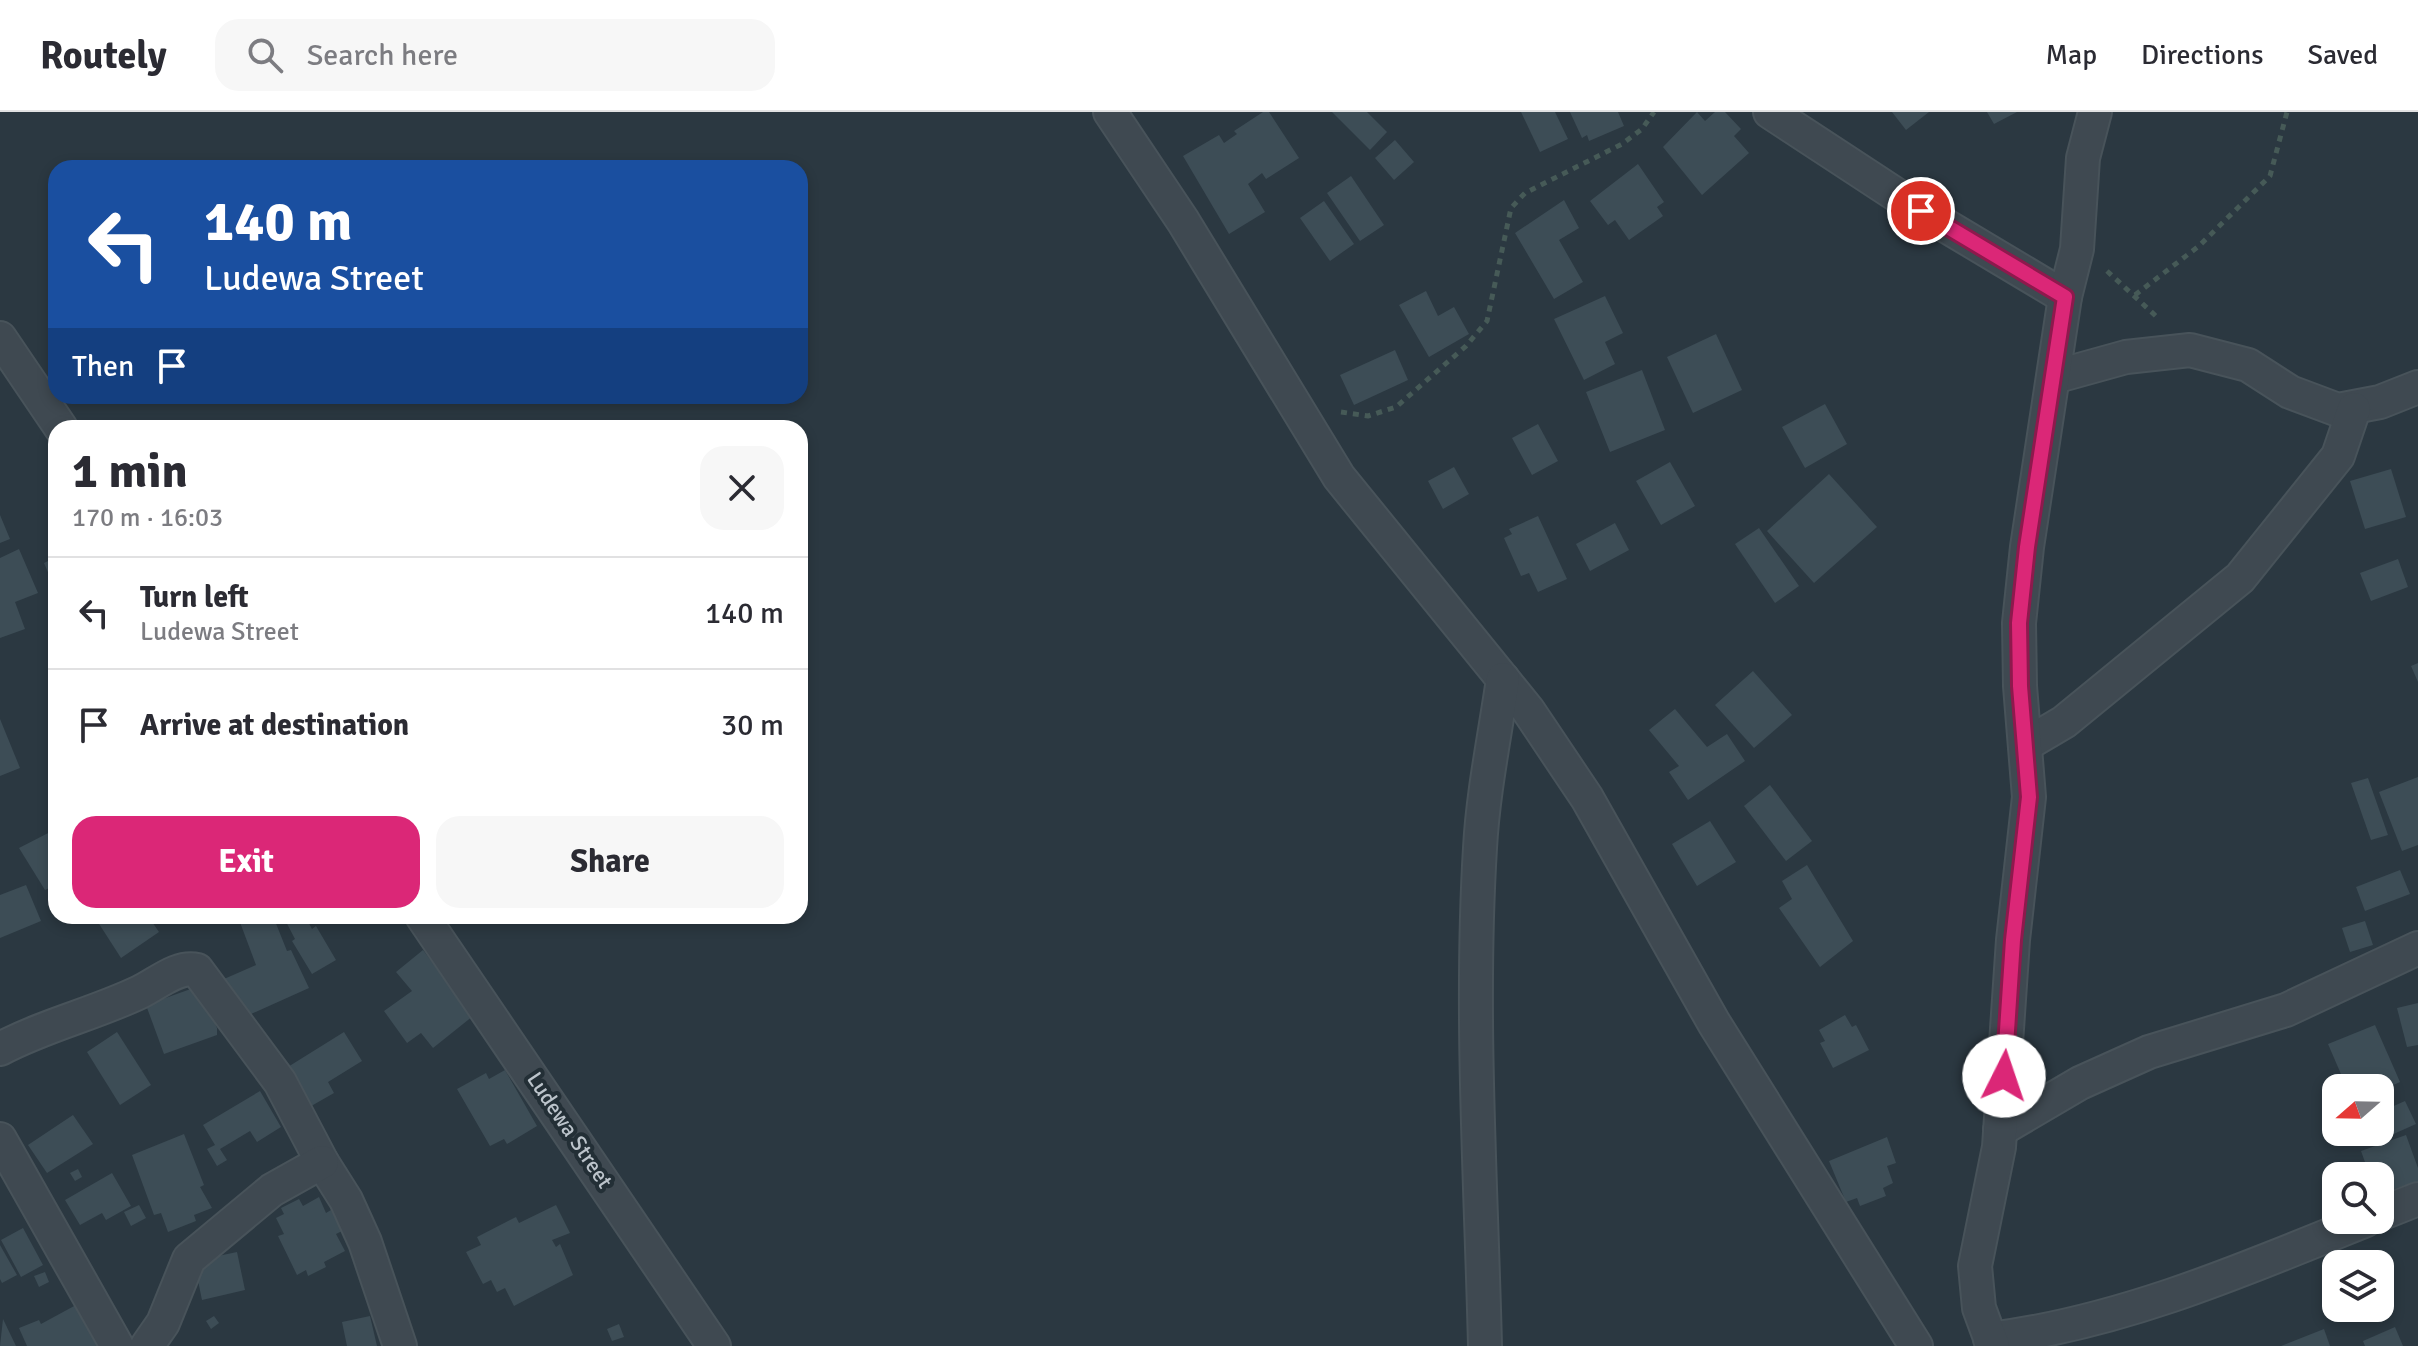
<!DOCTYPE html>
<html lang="en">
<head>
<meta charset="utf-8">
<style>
  :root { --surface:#fff; --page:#f7f7f7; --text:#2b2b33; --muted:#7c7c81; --line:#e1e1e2; --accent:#db2777 }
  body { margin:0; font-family:Signika,sans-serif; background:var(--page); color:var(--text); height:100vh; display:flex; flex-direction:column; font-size:30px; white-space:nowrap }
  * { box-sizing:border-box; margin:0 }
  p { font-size:26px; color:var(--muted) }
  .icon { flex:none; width:44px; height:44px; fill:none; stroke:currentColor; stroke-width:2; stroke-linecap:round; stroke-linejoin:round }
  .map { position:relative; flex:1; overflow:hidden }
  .details { position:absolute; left:48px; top:308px; width:760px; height:504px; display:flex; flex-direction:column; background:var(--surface); border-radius:24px; box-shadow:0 4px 12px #0003 }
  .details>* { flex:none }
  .hud { position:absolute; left:48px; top:48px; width:760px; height:244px; border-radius:24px; box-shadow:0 4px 12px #0003; background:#1a4fa0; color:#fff; overflow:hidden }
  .needle { width:52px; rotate:250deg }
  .fabs { position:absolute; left:2322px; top:962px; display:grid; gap:16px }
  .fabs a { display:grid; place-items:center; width:72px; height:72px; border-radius:16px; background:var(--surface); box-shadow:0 4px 12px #0003; font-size:40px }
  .pin { position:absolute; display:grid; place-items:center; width:68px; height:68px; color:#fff; margin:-34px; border:4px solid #fff; border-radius:50%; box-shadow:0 2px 8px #0007 }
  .me { position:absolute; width:88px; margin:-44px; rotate:4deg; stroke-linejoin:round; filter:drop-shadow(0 0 6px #0008) }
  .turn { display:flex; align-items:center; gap:28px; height:168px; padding:0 24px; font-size:36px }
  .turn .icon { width:104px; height:104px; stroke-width:2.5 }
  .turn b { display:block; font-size:56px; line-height:68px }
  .then { display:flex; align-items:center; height:76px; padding:0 24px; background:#0003; gap:16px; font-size:30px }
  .round { display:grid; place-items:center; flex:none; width:84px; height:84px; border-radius:24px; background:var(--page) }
  .head { display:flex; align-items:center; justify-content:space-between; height:136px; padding:0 24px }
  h1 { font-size:48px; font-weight:800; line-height:60px }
  .cta { display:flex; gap:16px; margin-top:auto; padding:16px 24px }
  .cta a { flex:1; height:92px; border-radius:24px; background:var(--accent); color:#fff; font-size:32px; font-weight:800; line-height:92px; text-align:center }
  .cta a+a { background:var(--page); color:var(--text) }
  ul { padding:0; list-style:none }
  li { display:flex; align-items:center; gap:24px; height:112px; padding:0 24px; border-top:2px solid var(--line) }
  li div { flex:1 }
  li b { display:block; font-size:30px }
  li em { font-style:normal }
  header { display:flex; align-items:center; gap:48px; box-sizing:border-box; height:112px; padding:0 40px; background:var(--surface); border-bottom:2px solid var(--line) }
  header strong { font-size:38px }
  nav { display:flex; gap:44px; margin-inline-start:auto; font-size:28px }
  .search { width:560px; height:72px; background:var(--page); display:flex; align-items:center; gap:20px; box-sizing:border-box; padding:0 28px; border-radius:24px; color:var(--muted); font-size:30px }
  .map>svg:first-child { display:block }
</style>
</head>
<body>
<header>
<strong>Routely</strong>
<div class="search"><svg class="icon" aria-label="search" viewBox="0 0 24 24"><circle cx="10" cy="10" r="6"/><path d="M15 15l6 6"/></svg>Search here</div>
<nav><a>Map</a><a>Directions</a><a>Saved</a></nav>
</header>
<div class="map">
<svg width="2418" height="1234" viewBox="0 0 2418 1234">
  <rect width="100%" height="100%" fill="#2b3841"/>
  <!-- building -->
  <g fill="#3d4d56">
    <path d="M1263,0H1269L1299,46L1266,67L1262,61L1248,72L1265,100L1229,122L1183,44L1219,23L1224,31L1237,22L1234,19Z"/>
    <path d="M1332,0H1367L1387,20L1370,38Z"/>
    <path d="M1521,0H1555L1568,27L1540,40Z"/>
    <path d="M1570,0H1618L1624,14L1589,29L1587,23L1582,26Z"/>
    <path d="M1697,0L1705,9L1715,0H1725L1741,17L1734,24L1749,41L1702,83L1663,35Z"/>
    <path d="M1892,0H1929L1906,18Z"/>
    <path d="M1987,0H2017L1994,12Z"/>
    <path d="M1395,28L1414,50L1394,68L1375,46Z"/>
    <path d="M1638,52L1664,90L1657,95L1663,104L1629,128L1615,108L1608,113L1590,89Z"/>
    <path d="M1351,64L1384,113L1360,129L1327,81Z"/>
    <path d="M1564,88L1579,116L1559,128L1583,170L1554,187L1515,121Z"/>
    <path d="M1324,89L1354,132L1330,149L1300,106Z"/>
    <path d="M1426,179L1438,204L1454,195L1469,222L1429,245L1399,193Z"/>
    <path d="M1605,184L1623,221L1605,230L1615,252L1584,268L1554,207Z"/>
    <path d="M1716,222L1742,278L1693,301L1667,245Z"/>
    <path d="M1395,238L1408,268L1354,293L1340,263Z"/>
    <path d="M1642,258L1665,318L1610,340L1586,280Z"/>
    <path d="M1825,292L1847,332L1805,356L1782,315Z"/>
    <path d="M1538,312L1558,349L1532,363L1512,326Z"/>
    <path d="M1670,350L1695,394L1661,413L1636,369Z"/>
    <path d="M1454,355L1469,382L1443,397L1428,369Z"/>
    <path d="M2391,357L2406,405L2365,417L2350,369Z"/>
    <path d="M1829,362L1877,415L1814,471L1767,419Z"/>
    <path d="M0,403L10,427L0,431Z"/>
    <path d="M1538,404L1567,467L1538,480L1529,461L1521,464L1504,426L1512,422L1509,417Z"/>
    <path d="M1615,411L1629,438L1590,459L1576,432Z"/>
    <path d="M1759,416L1799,474L1775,491L1735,432Z"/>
    <path d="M19,437L38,481L15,490L25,517L0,526V446Z"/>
    <path d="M56,445V479L44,451Z"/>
    <path d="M2398,447L2408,475L2371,489L2360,461Z"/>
    <path d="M2418,551V570L2411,554Z"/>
    <path d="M1753,559L1792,603L1754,636L1715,593Z"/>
    <path d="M1675,597L1707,635L1727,622L1745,649L1688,688L1669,660L1679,654L1649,618Z"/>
    <path d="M0,607L20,656L0,664Z"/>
    <path d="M2418,665V733L2402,739L2379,680Z"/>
    <path d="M2368,666L2388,723L2371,728L2351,671Z"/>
    <path d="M1770,673L1812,729L1786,749L1744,694Z"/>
    <path d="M1710,709L1736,750L1697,774L1672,732Z"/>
    <path d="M56,717V773L45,778L19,736Z"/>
    <path d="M1807,753L1853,829L1820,855L1779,796L1792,787L1782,769Z"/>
    <path d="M2400,758L2410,782L2365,799L2356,775Z"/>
    <path d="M26,773L41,809L0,826V783Z"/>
    <path d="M94,804H148L159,820L121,846Z"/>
    <path d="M273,804L287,839L291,838L309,876L242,906L224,867L256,853L238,805Z"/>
    <path d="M283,804H305L312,817L316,814L336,848L312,862L292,829L295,827Z"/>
    <path d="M2365,809L2373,833L2350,840L2342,816Z"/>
    <path d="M423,838L473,904L433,936L421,921L407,931L384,899L412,879L396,860Z"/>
    <path d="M199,874L217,916V923L164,942L146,893Z"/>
    <path d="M2418,891V933L2407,935L2397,896Z"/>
    <path d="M1845,903L1852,915L1856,913L1869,938L1833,956L1820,931L1825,929L1819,918Z"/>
    <path d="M2375,913L2400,970L2380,979L2347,976L2328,932Z"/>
    <path d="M117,920L151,973L120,993L87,940Z"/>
    <path d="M344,920L362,949L328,970L334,981L306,997L283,958Z"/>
    <path d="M505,958L537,1014L507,1032L504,1027L490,1034L457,977L486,961L489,967Z"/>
    <path d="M260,979L281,1015L257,1030L250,1019L220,1037L227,1048L217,1054L207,1037L215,1033L203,1013Z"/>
    <path d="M2405,989L2416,1012L2369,1033L2363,1020H2380V1000Z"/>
    <path d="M73,1003L93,1032L47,1061L28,1033Z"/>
    <path d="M184,1022L204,1073L200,1075L212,1096L194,1103L196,1109L168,1120L161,1101L154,1103L132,1043Z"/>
    <path d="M2406,1023L2418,1056V1069L2380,1082V1064H2370L2361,1039Z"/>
    <path d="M1887,1025L1896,1051L1887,1054L1893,1071L1883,1076L1886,1084L1860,1094L1857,1086L1846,1090L1829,1049Z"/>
    <path d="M78,1057L82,1065L75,1069L70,1061Z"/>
    <path d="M112,1061L131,1094L106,1108L102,1101L80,1113L65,1088Z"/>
    <path d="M319,1085L326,1101L331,1098L342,1119L336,1122L345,1139L324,1150L326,1155L308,1164L306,1158L297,1163L278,1124L284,1122L276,1106L284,1102L281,1096L299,1087L303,1094Z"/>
    <path d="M139,1093L146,1106L131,1114L124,1100Z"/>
    <path d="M556,1093L570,1121L552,1128L556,1135L560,1132L573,1163L514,1194L505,1176L497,1180L491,1168L483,1172L466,1140L481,1133L477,1125L516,1105L519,1111Z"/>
    <path d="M23,1116L43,1153L21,1165L1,1128Z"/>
    <path d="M0,1133L17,1163L2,1171L0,1167Z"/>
    <path d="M237,1140L245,1178L202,1188L194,1149Z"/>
    <path d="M45,1160L49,1170L39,1175L34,1164Z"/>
    <path d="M87,1187L103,1234H27L19,1216L39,1208L41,1212Z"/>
    <path d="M214,1204L219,1211L211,1217L206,1209Z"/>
    <path d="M370,1204L377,1234H347L342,1210Z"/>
    <path d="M3,1207L16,1234H0Z"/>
    <path d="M619,1212L624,1225L612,1229L607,1217Z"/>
    <path d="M2395,1215L2403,1234H2365L2363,1229Z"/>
    <path d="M2324,1217L2330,1234H2281Z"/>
  </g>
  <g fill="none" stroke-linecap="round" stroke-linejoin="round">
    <!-- street casing -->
    <g stroke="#48535a" stroke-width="36">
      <g id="street">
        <path d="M1110,0L1183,109L1339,365L1528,598L1587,686L1714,911L1916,1234"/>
        <path d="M1770,0L1921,99L2065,185"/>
        <path d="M0,226L61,316"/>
        <path d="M2054,265L2126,245L2190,238L2248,253L2290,280L2338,298L2380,290L2418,275"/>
        <path d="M2025,633L2064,610L2240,466L2338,344L2354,297"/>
        <path d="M422,804L714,1234"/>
        <path d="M0,937C45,913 94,902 140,880C157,872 178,853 197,858L280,970L322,1050L346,1088L365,1130L400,1234"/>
        <path d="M2000,1018L2080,971L2149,940L2286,898L2418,836"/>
        <path d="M0,1027L117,1234"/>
        <path d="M2380,1102L2418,1087"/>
        <path d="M1990,1227C2120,1211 2246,1157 2366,1108"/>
        <path d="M147,1234L163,1211L189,1147L272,1078L322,1050"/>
        <path d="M1485,1234C1481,1068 1470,902 1480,736C1483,680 1495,623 1503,567"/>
        <path d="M1993,1234L1979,1196L1975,1154L1999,1035L2013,828L2029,685L2020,574L2019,511L2027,435L2065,185L2077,137L2083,46L2095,0"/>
      </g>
    </g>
    <!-- path -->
    <g stroke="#465a57" stroke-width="5" stroke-dasharray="6 6" stroke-linecap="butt">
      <path d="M2107,159L2158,206"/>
      <path d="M2135,183L2199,134L2270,64L2287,0"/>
      <path d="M1341,300L1368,304L1396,295L1466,234L1487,209L1511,96L1525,81L1622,32L1642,17L1654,0"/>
    </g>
    <!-- street -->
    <use href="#street" stroke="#3f4951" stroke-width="32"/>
  </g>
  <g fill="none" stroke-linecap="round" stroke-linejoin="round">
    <!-- route casing -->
    <g stroke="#8e194d" stroke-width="20">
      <path id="route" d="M1921,99L2065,185L2027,435L2019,511L2020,574L2029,685L2013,828L2004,964"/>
    </g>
    <!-- route -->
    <use href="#route" stroke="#db2777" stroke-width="14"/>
  </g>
  <g text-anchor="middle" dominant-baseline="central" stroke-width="8" stroke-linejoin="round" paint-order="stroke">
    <!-- street labels -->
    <g font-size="22" fill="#bcc4cb" stroke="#232f36">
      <text transform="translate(570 1018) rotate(56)">Ludewa Street</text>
    </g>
  </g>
</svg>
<div class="fabs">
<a><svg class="needle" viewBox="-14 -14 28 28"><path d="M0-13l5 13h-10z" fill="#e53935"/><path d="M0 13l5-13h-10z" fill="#7c7c81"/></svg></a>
<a><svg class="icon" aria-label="search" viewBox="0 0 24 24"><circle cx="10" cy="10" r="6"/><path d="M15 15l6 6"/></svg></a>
<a><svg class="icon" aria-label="layers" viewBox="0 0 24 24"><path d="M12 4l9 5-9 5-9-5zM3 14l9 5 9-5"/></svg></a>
</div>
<div class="pin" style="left:1921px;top:99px;background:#d93025"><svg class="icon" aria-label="arrive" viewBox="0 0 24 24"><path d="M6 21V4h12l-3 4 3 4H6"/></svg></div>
<svg class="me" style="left:2004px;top:964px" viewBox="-20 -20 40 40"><circle r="19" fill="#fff"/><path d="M0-13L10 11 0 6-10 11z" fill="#db2777"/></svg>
<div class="hud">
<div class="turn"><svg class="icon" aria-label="left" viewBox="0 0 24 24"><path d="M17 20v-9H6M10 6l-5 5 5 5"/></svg><div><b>140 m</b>Ludewa Street</div></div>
<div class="then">Then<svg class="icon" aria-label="arrive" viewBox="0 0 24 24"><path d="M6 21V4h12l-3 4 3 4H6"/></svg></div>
</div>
<section class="details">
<div class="head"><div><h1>1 min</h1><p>170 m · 16:03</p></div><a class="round"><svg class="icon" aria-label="close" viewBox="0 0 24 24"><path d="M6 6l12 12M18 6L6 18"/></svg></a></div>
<ul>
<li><svg class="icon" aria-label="left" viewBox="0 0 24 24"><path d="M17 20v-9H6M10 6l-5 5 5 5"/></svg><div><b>Turn left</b><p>Ludewa Street</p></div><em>140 m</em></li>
<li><svg class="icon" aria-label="arrive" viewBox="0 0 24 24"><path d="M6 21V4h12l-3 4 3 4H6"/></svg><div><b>Arrive at destination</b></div><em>30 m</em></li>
</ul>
<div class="cta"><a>Exit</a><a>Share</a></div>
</section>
</div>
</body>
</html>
